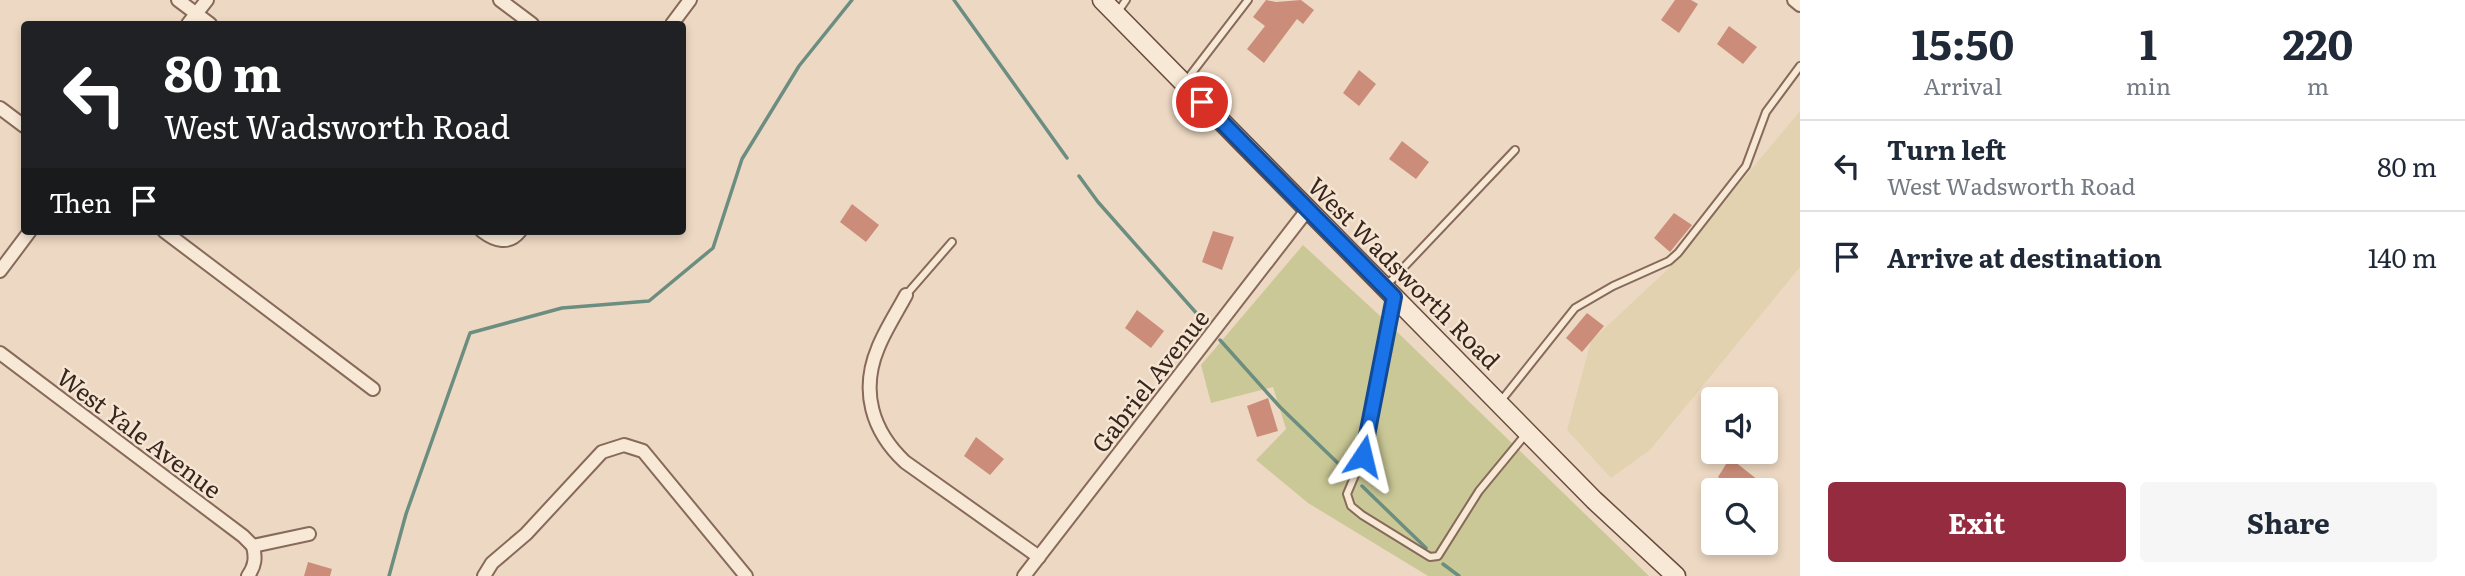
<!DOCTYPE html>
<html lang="en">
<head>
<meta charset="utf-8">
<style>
  :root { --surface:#fff; --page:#f6f6f7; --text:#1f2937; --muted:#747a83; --line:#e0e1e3; --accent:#952b3f }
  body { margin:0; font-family:Literata,serif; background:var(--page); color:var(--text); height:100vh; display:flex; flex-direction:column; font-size:26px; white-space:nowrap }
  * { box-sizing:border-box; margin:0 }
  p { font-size:23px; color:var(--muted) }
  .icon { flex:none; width:38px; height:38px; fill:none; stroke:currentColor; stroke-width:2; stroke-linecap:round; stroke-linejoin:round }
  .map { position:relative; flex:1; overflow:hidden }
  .panel { display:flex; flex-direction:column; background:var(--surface); width:665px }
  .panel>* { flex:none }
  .top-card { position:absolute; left:21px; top:21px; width:665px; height:214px; border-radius:7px; box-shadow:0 4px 10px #0003; background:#202124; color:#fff; overflow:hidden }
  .controls { position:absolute; left:1701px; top:387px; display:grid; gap:14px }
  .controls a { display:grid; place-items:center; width:77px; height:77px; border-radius:7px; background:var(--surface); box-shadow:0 4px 10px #0003; font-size:35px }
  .pin { position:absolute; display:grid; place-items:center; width:60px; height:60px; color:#fff; margin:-30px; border:4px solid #fff; border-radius:50%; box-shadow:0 2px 7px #0007 }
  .me { position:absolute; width:77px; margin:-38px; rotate:10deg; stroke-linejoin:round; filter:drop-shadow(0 0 5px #0008) }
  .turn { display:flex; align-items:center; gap:24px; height:147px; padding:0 28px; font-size:32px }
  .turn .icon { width:91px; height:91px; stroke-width:2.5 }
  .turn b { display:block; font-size:49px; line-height:60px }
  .then { display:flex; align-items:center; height:66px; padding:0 28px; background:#0003; gap:14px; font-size:26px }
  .eta { display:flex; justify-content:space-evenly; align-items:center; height:119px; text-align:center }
  .eta b { font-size:42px; font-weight:700; line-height:49px }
  .action { display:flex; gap:14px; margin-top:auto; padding:14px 28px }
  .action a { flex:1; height:80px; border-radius:7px; background:var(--accent); color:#fff; font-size:28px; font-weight:700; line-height:80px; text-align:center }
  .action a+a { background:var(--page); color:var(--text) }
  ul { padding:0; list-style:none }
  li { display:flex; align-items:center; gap:21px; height:91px; padding:0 28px; border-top:2px solid var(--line) }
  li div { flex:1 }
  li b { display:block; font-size:26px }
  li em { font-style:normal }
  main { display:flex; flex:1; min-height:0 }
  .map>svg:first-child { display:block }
</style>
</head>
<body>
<main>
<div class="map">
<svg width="1800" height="576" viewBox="0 0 1800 576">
  <rect width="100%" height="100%" fill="#edd9c3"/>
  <!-- farmland -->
  <path fill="#e3d2b0" d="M1800,111V267L1650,450L1611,478L1567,430L1591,341L1667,270Z"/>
  <!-- green -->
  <path fill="#cbc897" d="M1303,245L1390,325L1649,576H1428L1308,503L1256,460L1286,429L1273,387L1211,403L1201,365Z"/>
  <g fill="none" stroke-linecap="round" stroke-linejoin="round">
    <!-- stream -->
    <g stroke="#6c8e80" stroke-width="3.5">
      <path d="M954,0L1067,158"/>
      <path d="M1079,176L1098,202L1206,324"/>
      <path d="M1220,340L1280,407L1346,471"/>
      <path d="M1362,486L1426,548"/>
      <path d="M1443,564L1459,576"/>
      <path d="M389,576L406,514L470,333L562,308L649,301L713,248L742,159L799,66L852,0"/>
    </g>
  </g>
  <!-- building -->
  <g fill="#cb8d79">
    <path d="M1266,0L1276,2L1301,0L1314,10L1303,24L1297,19L1264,63L1247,49L1265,26L1253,17Z"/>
    <path d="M1675,0H1691L1698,4L1679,33L1661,20Z"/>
    <path d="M1729,26L1757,47L1743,64L1717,44Z"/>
    <path d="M1359,70L1376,84L1359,106L1343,93Z"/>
    <path d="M1402,141L1429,162L1416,179L1389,159Z"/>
    <path d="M852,204L879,225L866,242L840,222Z"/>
    <path d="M1674,213L1692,225L1670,252L1654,238Z"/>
    <path d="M1213,231L1234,237L1222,270L1202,262Z"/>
    <path d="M1137,310L1164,331L1151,348L1125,328Z"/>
    <path d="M1587,313L1604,326L1582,352L1566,338Z"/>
    <path d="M1268,398L1278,431L1257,437L1247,406Z"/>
    <path d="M1713,416V440L1702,432Z"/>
    <path d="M976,437L1004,459L990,475L964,456Z"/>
    <path d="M1730,458L1758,480L1749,490H1736L1718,477Z"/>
    <path d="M308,562L332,569L330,576H304Z"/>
  </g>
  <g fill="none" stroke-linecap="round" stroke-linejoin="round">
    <!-- service casing -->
    <g stroke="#876a5a" stroke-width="10">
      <g id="service">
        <path d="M1117,13L1126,0"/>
        <path d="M1185,82L1248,0"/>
        <path d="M1386,286L1515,150"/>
        <path d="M906,295L952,242"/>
        <path d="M1394,301L1363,456L1347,494L1351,506L1362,515L1430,557L1438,556L1479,491L1526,434"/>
        <path d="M1500,402L1575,308L1613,286L1669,261L1678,253L1746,166L1766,112L1800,66"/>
      </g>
    </g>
    <!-- minor casing -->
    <g stroke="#876a5a" stroke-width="16">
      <g id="minor">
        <path d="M178,0L210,24"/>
        <path d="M500,0L532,24"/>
        <path d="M1794,0L1800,5"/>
        <path d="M188,24L207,0"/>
        <path d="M672,24L690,0"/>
        <path d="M0,108L24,126"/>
        <path d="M164,231L373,389"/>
        <path d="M482,231C495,241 509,245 520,231"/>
        <path d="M0,271L30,231"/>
        <path d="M906,295C897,312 885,330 878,348C860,391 872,431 905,462L1039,557"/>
        <path d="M0,353L243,536L253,546"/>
        <path d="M253,546L309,534"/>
        <path d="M248,576C255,566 256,558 253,546"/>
        <path d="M484,576L492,563L526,534L602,452L624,445L643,451L746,576"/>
        <path d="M1024,576L1308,209"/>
      </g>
    </g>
    <!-- secondary casing -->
    <g stroke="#694b3d" stroke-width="21">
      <path id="secondary" d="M1102,0L1594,500L1676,576"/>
    </g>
    <!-- service -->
    <use href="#service" stroke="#f8e8d6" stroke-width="6"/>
    <!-- minor -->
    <use href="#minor" stroke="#f8e8d6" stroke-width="12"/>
    <!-- secondary -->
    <use href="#secondary" stroke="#f8e8d6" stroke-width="18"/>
  </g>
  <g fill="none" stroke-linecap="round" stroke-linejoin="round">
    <!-- route casing -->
    <g stroke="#114b97" stroke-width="18">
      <path id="route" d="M1202,102L1394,297L1363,456"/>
    </g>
    <!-- route -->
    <use href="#route" stroke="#1a73e8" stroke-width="12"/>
  </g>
  <g text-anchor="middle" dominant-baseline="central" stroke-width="5" stroke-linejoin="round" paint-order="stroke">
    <!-- street labels -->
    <g font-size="24" fill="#37261e" stroke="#f5e5d2">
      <text transform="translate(1405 272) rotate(45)">West Wadsworth Road</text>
      <text transform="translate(1149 380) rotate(-52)">Gabriel Avenue</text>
      <text transform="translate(140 432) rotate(37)">West Yale Avenue</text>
    </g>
  </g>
</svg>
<div class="controls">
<a><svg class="icon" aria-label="sound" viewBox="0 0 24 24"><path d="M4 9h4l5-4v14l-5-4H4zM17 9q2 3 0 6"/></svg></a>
<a><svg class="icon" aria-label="search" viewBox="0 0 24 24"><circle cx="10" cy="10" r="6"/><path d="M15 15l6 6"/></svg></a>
</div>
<div class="pin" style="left:1202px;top:102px;background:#d93025"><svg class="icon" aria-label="arrive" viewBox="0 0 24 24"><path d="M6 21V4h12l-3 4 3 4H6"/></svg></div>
<svg class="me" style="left:1363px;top:456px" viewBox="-20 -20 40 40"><path d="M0-17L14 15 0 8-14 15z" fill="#1a73e8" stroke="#fff" stroke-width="4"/></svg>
<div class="top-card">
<div class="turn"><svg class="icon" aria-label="left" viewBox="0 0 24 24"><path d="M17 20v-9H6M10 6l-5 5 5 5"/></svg><div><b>80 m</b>West Wadsworth Road</div></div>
<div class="then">Then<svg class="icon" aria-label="arrive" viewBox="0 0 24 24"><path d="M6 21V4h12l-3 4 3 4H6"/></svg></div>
</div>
</div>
<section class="panel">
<div class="eta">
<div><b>15:50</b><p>Arrival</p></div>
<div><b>1</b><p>min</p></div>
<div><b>220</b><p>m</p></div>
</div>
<ul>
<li><svg class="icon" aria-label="left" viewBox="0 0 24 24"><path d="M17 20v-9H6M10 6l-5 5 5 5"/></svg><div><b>Turn left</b><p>West Wadsworth Road</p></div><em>80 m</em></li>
<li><svg class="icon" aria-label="arrive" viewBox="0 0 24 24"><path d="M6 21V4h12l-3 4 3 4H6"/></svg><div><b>Arrive at destination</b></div><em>140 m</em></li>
</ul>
<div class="action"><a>Exit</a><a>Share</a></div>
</section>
</main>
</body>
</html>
